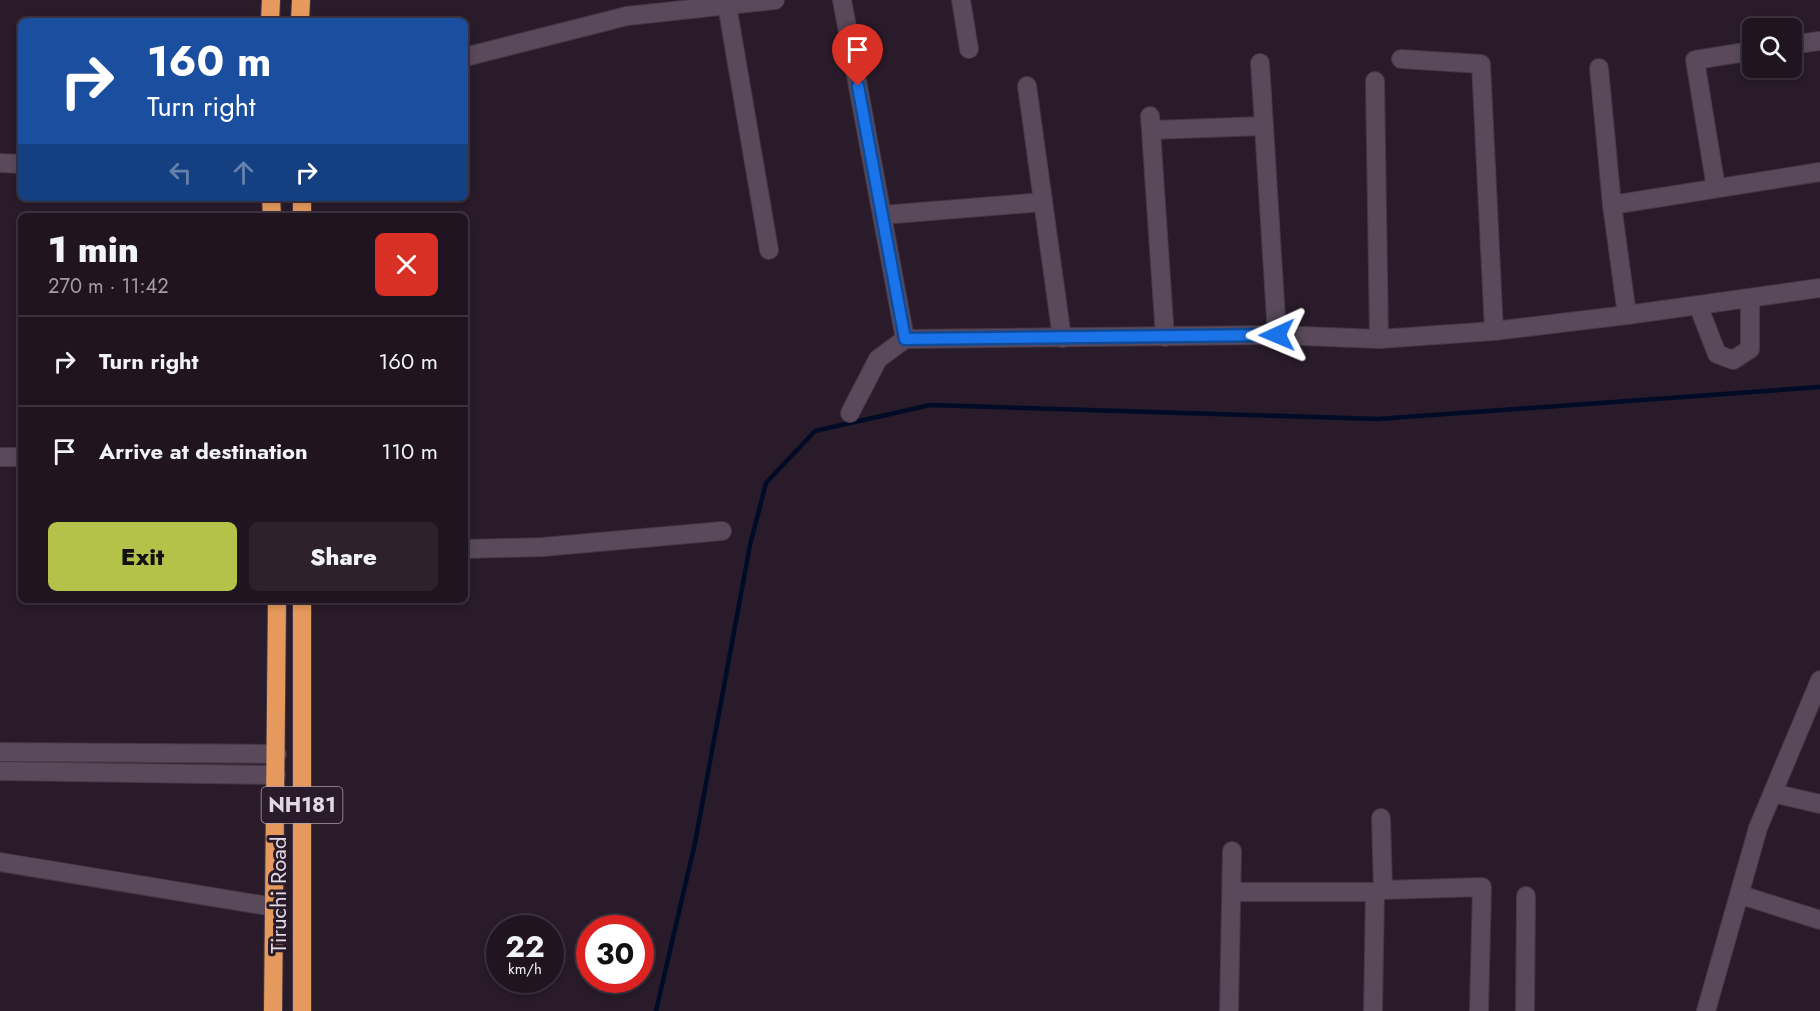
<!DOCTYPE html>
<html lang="en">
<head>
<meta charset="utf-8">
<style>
  :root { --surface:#1f1420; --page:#2c212d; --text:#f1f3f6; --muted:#a19ea5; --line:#3c333e; --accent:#b5c249 }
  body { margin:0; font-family:Jost,sans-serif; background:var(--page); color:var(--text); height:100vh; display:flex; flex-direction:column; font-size:22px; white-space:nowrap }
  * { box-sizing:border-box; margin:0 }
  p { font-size:20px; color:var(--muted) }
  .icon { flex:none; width:33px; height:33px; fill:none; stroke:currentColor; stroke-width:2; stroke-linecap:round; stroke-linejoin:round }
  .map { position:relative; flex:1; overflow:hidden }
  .sheet { position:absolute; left:18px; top:213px; width:450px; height:390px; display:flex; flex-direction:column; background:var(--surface); border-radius:9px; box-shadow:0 3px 9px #0003,0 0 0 2px var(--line) }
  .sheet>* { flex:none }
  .top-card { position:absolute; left:18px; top:18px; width:450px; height:183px; border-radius:9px; box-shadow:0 3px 9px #0003,0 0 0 2px var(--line); background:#1a4fa0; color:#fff; overflow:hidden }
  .buttons { position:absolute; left:1742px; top:18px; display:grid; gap:12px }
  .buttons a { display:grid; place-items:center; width:60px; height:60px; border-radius:9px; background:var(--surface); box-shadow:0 3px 9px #0003,0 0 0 2px var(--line); font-size:30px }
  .speed { position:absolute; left:486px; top:915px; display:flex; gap:12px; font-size:30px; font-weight:700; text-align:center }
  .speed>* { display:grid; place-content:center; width:78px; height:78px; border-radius:50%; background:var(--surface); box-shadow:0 3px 9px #0003,0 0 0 2px var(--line); line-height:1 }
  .speed small { font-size:15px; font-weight:400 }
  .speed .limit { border:9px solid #d22; background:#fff; color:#111 }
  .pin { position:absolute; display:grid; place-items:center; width:51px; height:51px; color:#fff; margin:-62px -26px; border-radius:50% 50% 50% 0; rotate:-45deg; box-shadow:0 0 6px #0007 }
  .pin .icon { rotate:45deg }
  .me { position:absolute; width:66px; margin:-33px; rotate:269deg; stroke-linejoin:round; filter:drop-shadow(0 0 4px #0008) }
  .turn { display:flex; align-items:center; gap:21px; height:126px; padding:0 30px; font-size:27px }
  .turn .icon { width:78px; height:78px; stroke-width:2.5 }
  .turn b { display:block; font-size:42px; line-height:51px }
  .lanes { display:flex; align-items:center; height:57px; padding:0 30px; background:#0003; justify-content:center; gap:30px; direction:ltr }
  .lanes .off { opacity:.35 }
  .round { display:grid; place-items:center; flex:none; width:63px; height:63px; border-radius:9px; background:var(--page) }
  .summary { display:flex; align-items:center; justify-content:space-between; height:102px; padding:0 30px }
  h1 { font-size:36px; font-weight:800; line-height:45px }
  .primary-button { display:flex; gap:12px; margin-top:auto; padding:12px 30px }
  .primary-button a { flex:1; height:69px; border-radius:9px; background:var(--accent); color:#111; font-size:24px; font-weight:800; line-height:69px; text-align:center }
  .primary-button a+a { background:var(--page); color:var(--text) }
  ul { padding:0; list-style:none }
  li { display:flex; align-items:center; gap:18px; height:90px; padding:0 30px; border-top:2px solid var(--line) }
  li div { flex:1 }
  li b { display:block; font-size:22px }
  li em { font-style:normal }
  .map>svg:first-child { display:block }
</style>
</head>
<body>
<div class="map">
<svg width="1820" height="1011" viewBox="0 0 1820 1011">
  <rect width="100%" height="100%" fill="#291b2a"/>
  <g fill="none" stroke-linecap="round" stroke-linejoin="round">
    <!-- stream -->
    <path stroke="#000c26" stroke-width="4.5" d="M656,1011L695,843L750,545L766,483L815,431L930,405L1378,419L1820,387"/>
    <!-- minor casing -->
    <g stroke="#433844" stroke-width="20">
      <g id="minor">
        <path d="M842,0L905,339L1277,335L1379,339L1494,331L1627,315L1612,205L1820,172"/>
        <path d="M961,0L969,49"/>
        <path d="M727,5L769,250"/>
        <path d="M1791,45L1820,41"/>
        <path d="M465,57L627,16L775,0"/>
        <path d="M1401,59L1481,64L1494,331"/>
        <path d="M1260,63L1277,335"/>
        <path d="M1599,68L1612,205"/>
        <path d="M1375,81L1379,339"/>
        <path d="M1027,86L1062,338"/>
        <path d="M1150,116L1165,337"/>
        <path d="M1151,130L1264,126"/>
        <path d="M0,163L21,164"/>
        <path d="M1716,188L1695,60L1752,51"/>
        <path d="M882,215L1043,202"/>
        <path d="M1698,305L1717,354L1733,360L1750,349V298"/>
        <path d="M1627,315L1820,288"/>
        <path d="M850,413L878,359L905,339"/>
        <path d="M0,457H21"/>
        <path d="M465,549L543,547L722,531"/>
        <path d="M0,752L277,754"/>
        <path d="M0,771L276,775"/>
        <path d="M1773,793L1820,804"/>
        <path d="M0,862L274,907"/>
        <path d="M1383,890L1482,887L1479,1011"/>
        <path d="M1232,892H1375"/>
        <path d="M1741,895L1820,920"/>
        <path d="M1229,1011L1232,851"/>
        <path d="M1373,1011L1375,892L1383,890L1381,818"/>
        <path d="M1525,1011L1526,896"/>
        <path d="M1706,1011L1758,828L1820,680"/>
      </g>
    </g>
    <!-- highway casing -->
    <g stroke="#433844" stroke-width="20">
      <g id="highway">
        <path d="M270,21L271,0"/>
        <path d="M300,21L301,0"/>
        <path d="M271,198L272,216"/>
        <path d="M302,198V216"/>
        <path d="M273,1011L277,600"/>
        <path d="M302,1011V600"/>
      </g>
    </g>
    <!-- minor -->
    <use href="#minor" stroke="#59495b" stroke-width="18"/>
    <!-- highway -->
    <use href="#highway" stroke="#e6995c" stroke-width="18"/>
  </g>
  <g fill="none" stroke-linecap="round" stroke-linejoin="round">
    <!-- route casing -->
    <g stroke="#114b97" stroke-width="15">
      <path id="route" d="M858,86L905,339L1277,335"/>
    </g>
    <!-- route -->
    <use href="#route" stroke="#1a73e8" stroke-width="10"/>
  </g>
  <g text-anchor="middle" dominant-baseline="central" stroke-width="6" stroke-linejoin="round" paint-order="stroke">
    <!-- shield labels -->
    <rect fill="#291b2a" stroke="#aa9fac" stroke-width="1.5" x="261.5" y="787" width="81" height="36" rx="4.5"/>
    <g font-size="21" font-weight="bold" fill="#e2d8e3">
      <text x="302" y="805">NH181</text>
    </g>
    <!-- street labels -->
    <g font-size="22" fill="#e2d8e3" stroke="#291b2a">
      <text transform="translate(278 895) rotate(-90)">Tiruchi Road</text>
    </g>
  </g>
</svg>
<div class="buttons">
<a><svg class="icon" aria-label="search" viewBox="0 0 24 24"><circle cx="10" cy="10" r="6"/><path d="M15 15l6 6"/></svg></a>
</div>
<div class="speed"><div>22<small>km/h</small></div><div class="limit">30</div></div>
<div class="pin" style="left:858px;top:86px;background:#d93025"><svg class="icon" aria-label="arrive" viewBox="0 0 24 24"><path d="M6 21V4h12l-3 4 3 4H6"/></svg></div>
<svg class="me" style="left:1277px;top:335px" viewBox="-20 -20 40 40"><path d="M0-17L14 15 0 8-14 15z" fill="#1a73e8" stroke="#fff" stroke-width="4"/></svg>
<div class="top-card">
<div class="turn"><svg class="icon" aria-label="right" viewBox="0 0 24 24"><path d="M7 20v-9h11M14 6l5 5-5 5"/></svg><div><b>160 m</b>Turn right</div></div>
<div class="lanes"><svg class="icon off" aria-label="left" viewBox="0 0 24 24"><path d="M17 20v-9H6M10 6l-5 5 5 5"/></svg><svg class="icon off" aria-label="ahead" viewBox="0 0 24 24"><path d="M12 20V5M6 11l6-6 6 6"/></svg><svg class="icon" aria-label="right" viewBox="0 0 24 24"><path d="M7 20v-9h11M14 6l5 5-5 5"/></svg></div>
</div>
<section class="sheet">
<div class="summary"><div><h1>1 min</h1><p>270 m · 11:42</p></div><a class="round" style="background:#d93025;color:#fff"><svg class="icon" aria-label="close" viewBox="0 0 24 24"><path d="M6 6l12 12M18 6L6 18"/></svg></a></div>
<ul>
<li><svg class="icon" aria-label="right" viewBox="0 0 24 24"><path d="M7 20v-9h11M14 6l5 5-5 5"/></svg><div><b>Turn right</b></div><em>160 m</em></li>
<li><svg class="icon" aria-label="arrive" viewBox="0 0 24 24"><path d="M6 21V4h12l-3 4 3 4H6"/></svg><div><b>Arrive at destination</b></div><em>110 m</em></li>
</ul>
<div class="primary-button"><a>Exit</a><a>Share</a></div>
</section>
</div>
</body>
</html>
